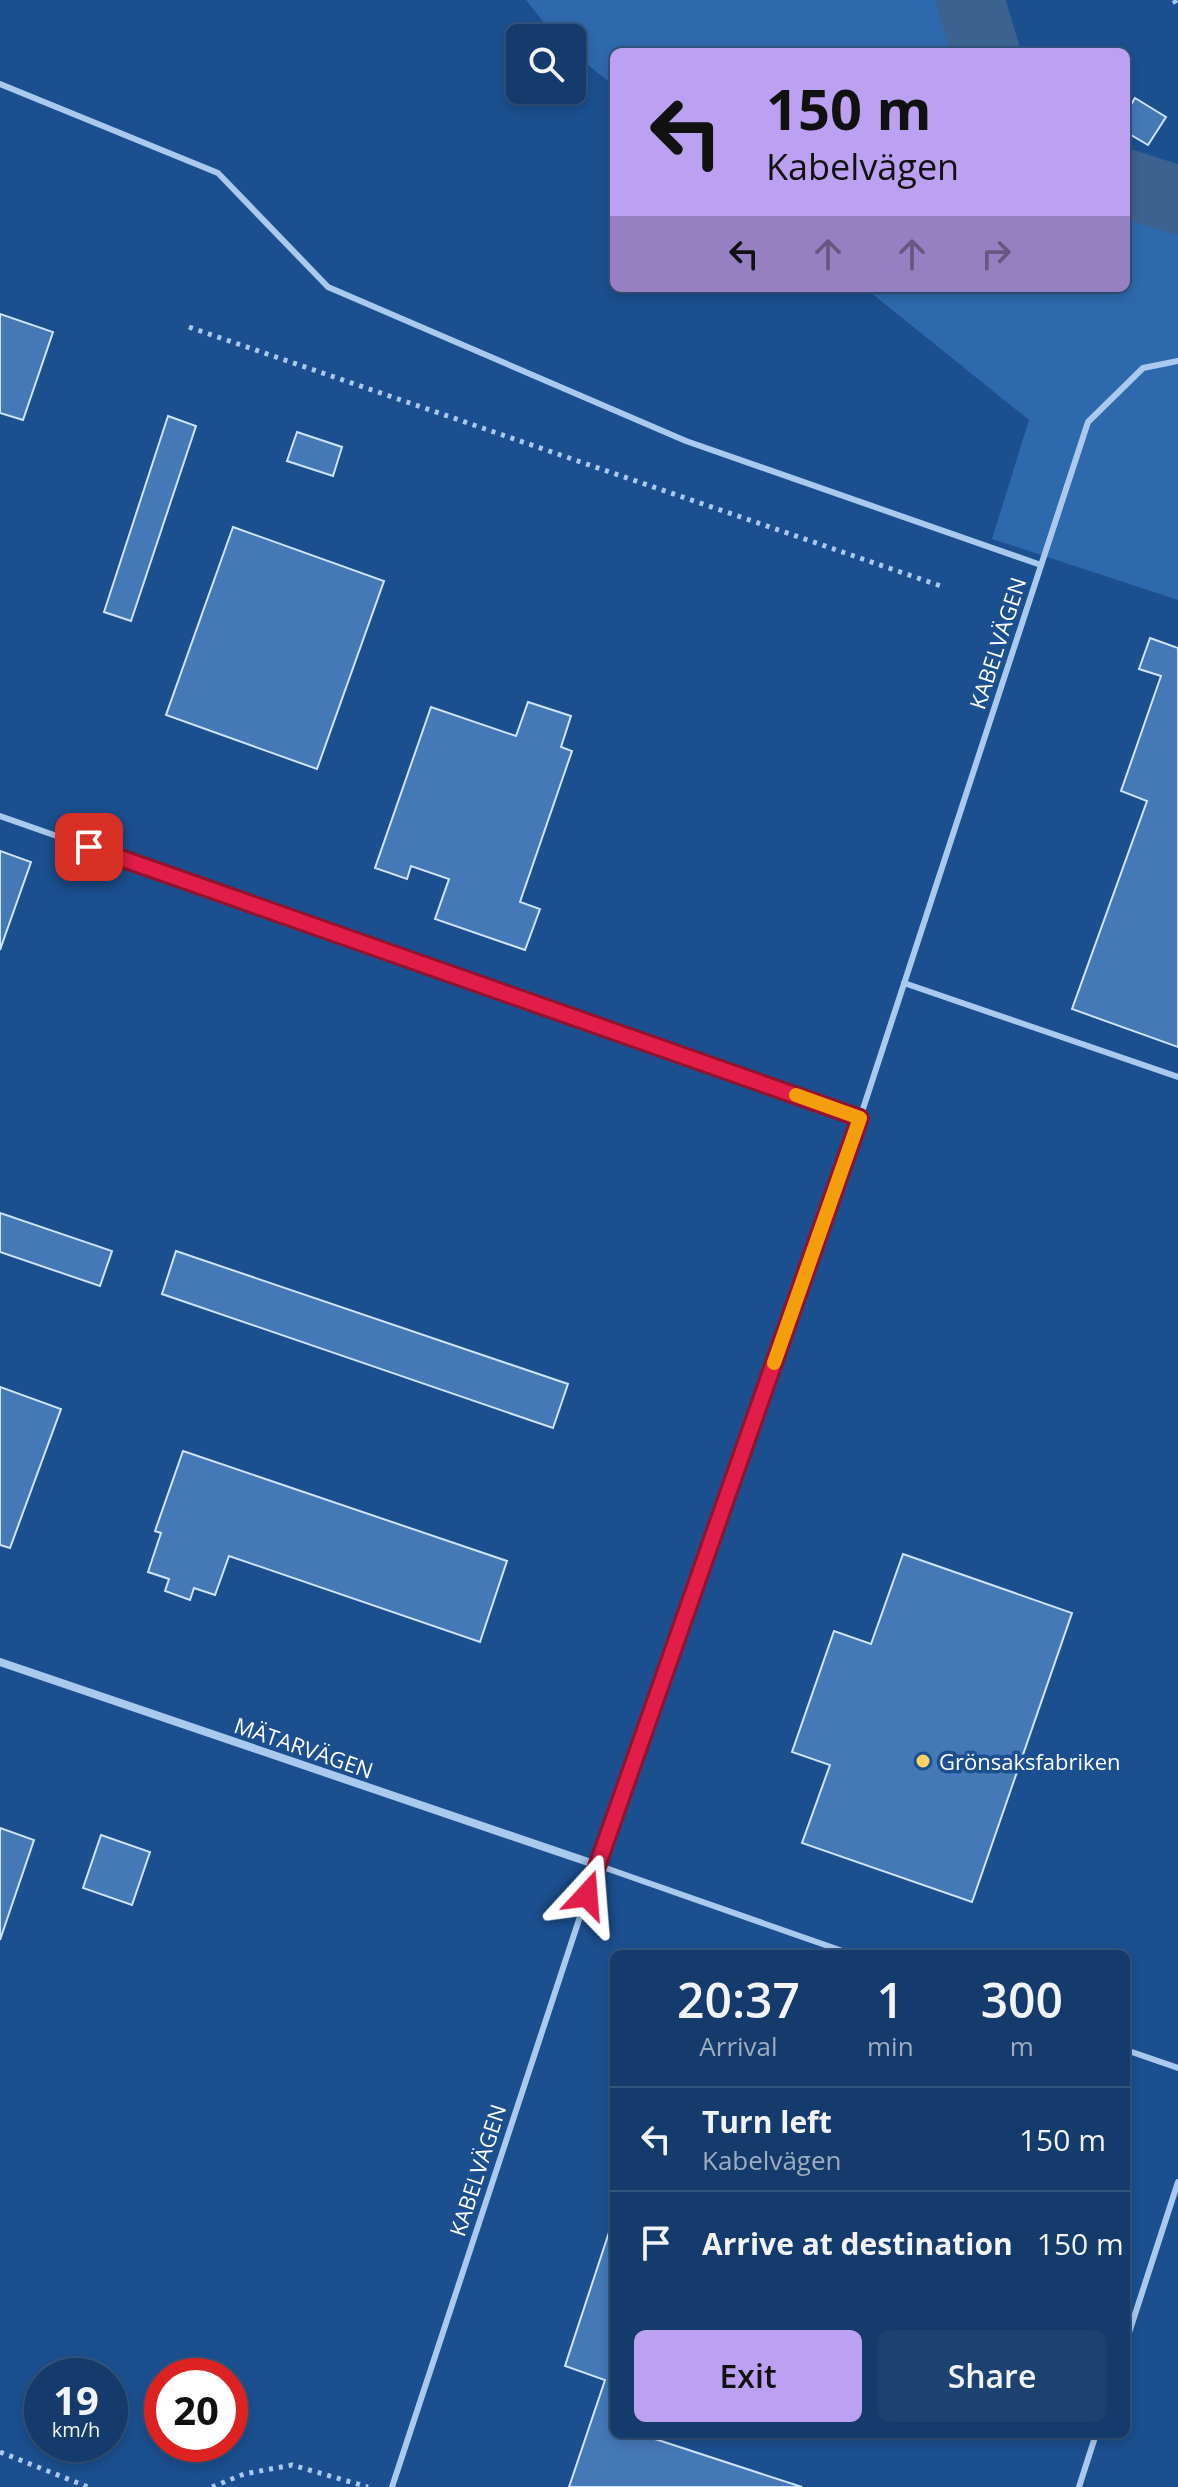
<!DOCTYPE html>
<html lang="en">
<head>
<meta charset="utf-8">
<style>
  :root { --surface:#143b6b; --page:#1d4271; --text:#f1f3f6; --muted:#9dadc1; --line:#33557e; --accent:#bca0f2 }
  body { margin:0; font-family:"Open Sans",sans-serif; background:var(--page); color:var(--text); height:100vh; display:flex; flex-direction:column; font-size:30px; white-space:nowrap }
  * { box-sizing:border-box; margin:0 }
  p { font-size:26px; color:var(--muted) }
  .icon { flex:none; width:44px; height:44px; fill:none; stroke:currentColor; stroke-width:2; stroke-linecap:round; stroke-linejoin:round }
  .map { position:relative; flex:1; overflow:hidden }
  .drawer { position:absolute; left:610px; top:1950px; width:520px; height:488px; display:flex; flex-direction:column; background:var(--surface); border-radius:12px; box-shadow:0 4px 12px #0003,0 0 0 2px var(--line) }
  .drawer>* { flex:none }
  .banner { position:absolute; left:610px; top:48px; width:520px; height:244px; border-radius:12px; box-shadow:0 4px 12px #0003,0 0 0 2px var(--line); background:#bca0f2; color:#111; overflow:hidden }
  .tools { position:absolute; left:506px; top:24px; display:grid; gap:16px }
  .tools a { display:grid; place-items:center; width:80px; height:80px; border-radius:12px; background:var(--surface); box-shadow:0 4px 12px #0003,0 0 0 2px var(--line); font-size:40px }
  .speed { position:absolute; left:24px; top:2358px; display:flex; gap:16px; font-size:40px; font-weight:700; text-align:center }
  .speed>* { display:grid; place-content:center; width:104px; height:104px; border-radius:50%; background:var(--surface); box-shadow:0 4px 12px #0003,0 0 0 2px var(--line); line-height:1 }
  .speed small { font-size:20px; font-weight:400 }
  .speed .limit { border:12px solid #d22; background:#fff; color:#111 }
  .pin { position:absolute; display:grid; place-items:center; width:68px; height:68px; color:#fff; margin:-34px; border-radius:16px; box-shadow:0 4px 12px #0006 }
  .me { position:absolute; width:88px; margin:-44px; rotate:19deg; stroke-linejoin:round; filter:drop-shadow(0 0 6px #0008) }
  .turn { display:flex; align-items:center; gap:28px; height:168px; padding:0 24px; font-size:36px }
  .turn .icon { width:104px; height:104px; stroke-width:2.5 }
  .turn b { display:block; font-size:56px; line-height:68px }
  .lanes { display:flex; align-items:center; height:76px; padding:0 24px; background:#0003; justify-content:center; gap:40px; direction:ltr }
  .lanes .off { opacity:.35 }
  .eta { display:flex; justify-content:space-evenly; align-items:center; height:136px; text-align:center }
  .eta b { font-size:48px; font-weight:600; line-height:56px }
  .primary-button { display:flex; gap:16px; margin-top:auto; padding:16px 24px }
  .primary-button a { flex:1; height:92px; border-radius:12px; background:var(--accent); color:#111; font-size:32px; font-weight:600; line-height:92px; text-align:center }
  .primary-button a+a { background:var(--page); color:var(--text) }
  ul { padding:0; list-style:none }
  li { display:flex; align-items:center; gap:24px; height:104px; padding:0 24px; border-top:2px solid var(--line) }
  li div { flex:1 }
  li b { display:block; font-size:30px }
  li em { font-style:normal }
  .map>svg:first-child { display:block }
</style>
</head>
<body>
<div class="map">
<svg width="1178" height="2487" viewBox="0 0 1178 2487">
  <rect width="100%" height="100%" fill="#1b4f8f"/>
  <!-- green -->
  <g fill="#2e69ad">
    <path d="M526,0H970L986,52H614V86L572,52V38H556Z"/>
    <path d="M1126,183L1178,200V600L992,539L1029,420L865,288H1126Z"/>
  </g>
  <g fill="none" stroke-linecap="round" stroke-linejoin="round">
    <!-- river -->
    <g stroke="#3c6290" stroke-width="68">
      <path d="M970,0L986,52"/>
      <path d="M1126,183L1178,200"/>
    </g>
  </g>
  <!-- building -->
  <g fill="#4478b7" stroke="#cfe3fa" stroke-width="2">
    <path d="M1135,98L1166,117L1148,145L1126,132V113Z"/>
    <path d="M0,314L53,332L23,420L0,413Z"/>
    <path d="M168,416L196,426L131,621L104,612Z"/>
    <path d="M297,432L342,447L333,476L287,461Z"/>
    <path d="M233,527L384,581L317,769L166,715Z"/>
    <path d="M1150,638L1178,648V1047L1072,1009L1147,801L1121,791L1161,676L1139,669Z"/>
    <path d="M528,702L571,716L561,747L572,751L520,902L540,909L525,950L435,919L449,879L411,866L407,879L375,868L431,707L516,736Z"/>
    <path d="M0,851L31,862L0,950Z"/>
    <path d="M0,1213L112,1251L100,1286L0,1252Z"/>
    <path d="M176,1251L568,1384L553,1428L162,1294Z"/>
    <path d="M0,1387L61,1409L10,1548L0,1545Z"/>
    <path d="M183,1451L507,1561L480,1642L229,1556L215,1595L194,1588L190,1600L165,1591L169,1579L148,1572L161,1533L155,1531Z"/>
    <path d="M903,1554L1072,1613L972,1902L802,1843L830,1765L792,1752L834,1631L871,1644Z"/>
    <path d="M0,1828L34,1840L0,1940Z"/>
    <path d="M101,1835L150,1852L132,1905L83,1888Z"/>
    <path d="M614,2217V2434H650L649,2437L802,2487H569L605,2380L565,2366Z"/>
  </g>
  <g fill="none" stroke-linecap="round" stroke-linejoin="round">
    <!-- path -->
    <g stroke="#a9c9ee" stroke-width="5" stroke-dasharray="4 6" stroke-linecap="butt">
      <path d="M1174,0L1178,7"/>
      <path d="M189,327L941,586"/>
      <path d="M0,2452L88,2487"/>
      <path d="M212,2487L244,2474L292,2465L368,2487"/>
    </g>
    <!-- lane -->
    <g stroke="#a9c9ee" stroke-width="6">
      <path d="M0,84L218,173L328,287L686,441L1041,565"/>
      <path d="M0,816L860,1118"/>
      <path d="M904,983L1178,1077"/>
      <path d="M597,1865L851,1954"/>
      <path d="M1126,2050L1178,2068"/>
      <path d="M1126,2342L1178,2182"/>
      <path d="M392,2487L597,1865L860,1118L1088,422L1143,368L1178,361"/>
      <path d="M1079,2487L1096,2434"/>
    </g>
    <!-- street -->
    <path stroke="#a9c9ee" stroke-width="8" d="M0,1662L597,1865"/>
  </g>
  <g fill="none" stroke-linecap="round" stroke-linejoin="round">
    <!-- route casing -->
    <g stroke="#92132f" stroke-width="20">
      <path id="route" d="M89,847L860,1118L587,1895"/>
    </g>
    <!-- route -->
    <use href="#route" stroke="#e11d48" stroke-width="14"/>
    <!-- slow -->
    <path stroke="#f59e0b" stroke-width="14" d="M774,1363L860,1118L796,1095"/>
  </g>
  <!-- markers -->
  <circle fill="#ffd166" stroke="#1b4f8f" stroke-width="3" cx="923" cy="1761" r="8"/>
  <g text-anchor="middle" dominant-baseline="central" stroke-width="7" stroke-linejoin="round" paint-order="stroke">
    <!-- street labels -->
    <g font-size="22" fill="#fff" stroke="#1b4f8f">
      <text transform="translate(997 643) rotate(-72)">KABELVÄGEN</text>
      <text transform="translate(304 1747) rotate(19)">MÄTARVÄGEN</text>
      <text transform="translate(477 2170) rotate(-72)">KABELVÄGEN</text>
    </g>
    <!-- poi labels -->
    <g font-size="22" fill="#fff" stroke="#1b4f8f" text-anchor="start">
      <text x="939" y="1761">Grönsaksfabriken</text>
    </g>
  </g>
</svg>
<div class="tools">
<a><svg class="icon" aria-label="search" viewBox="0 0 24 24"><circle cx="10" cy="10" r="6"/><path d="M15 15l6 6"/></svg></a>
</div>
<div class="speed"><div>19<small>km/h</small></div><div class="limit">20</div></div>
<div class="pin" style="left:89px;top:847px;background:#d93025"><svg class="icon" aria-label="arrive" viewBox="0 0 24 24"><path d="M6 21V4h12l-3 4 3 4H6"/></svg></div>
<svg class="me" style="left:587px;top:1895px" viewBox="-20 -20 40 40"><path d="M0-17L14 15 0 8-14 15z" fill="#e11d48" stroke="#fff" stroke-width="4"/></svg>
<div class="banner">
<div class="turn"><svg class="icon" aria-label="left" viewBox="0 0 24 24"><path d="M17 20v-9H6M10 6l-5 5 5 5"/></svg><div><b>150 m</b>Kabelvägen</div></div>
<div class="lanes"><svg class="icon" aria-label="left" viewBox="0 0 24 24"><path d="M17 20v-9H6M10 6l-5 5 5 5"/></svg><svg class="icon off" aria-label="ahead" viewBox="0 0 24 24"><path d="M12 20V5M6 11l6-6 6 6"/></svg><svg class="icon off" aria-label="ahead" viewBox="0 0 24 24"><path d="M12 20V5M6 11l6-6 6 6"/></svg><svg class="icon off" aria-label="right" viewBox="0 0 24 24"><path d="M7 20v-9h11M14 6l5 5-5 5"/></svg></div>
</div>
<section class="drawer">
<div class="eta">
<div><b>20:37</b><p>Arrival</p></div>
<div><b>1</b><p>min</p></div>
<div><b>300</b><p>m</p></div>
</div>
<ul>
<li><svg class="icon" aria-label="left" viewBox="0 0 24 24"><path d="M17 20v-9H6M10 6l-5 5 5 5"/></svg><div><b>Turn left</b><p>Kabelvägen</p></div><em>150 m</em></li>
<li><svg class="icon" aria-label="arrive" viewBox="0 0 24 24"><path d="M6 21V4h12l-3 4 3 4H6"/></svg><div><b>Arrive at destination</b></div><em>150 m</em></li>
</ul>
<div class="primary-button"><a>Exit</a><a>Share</a></div>
</section>
</div>
</body>
</html>
